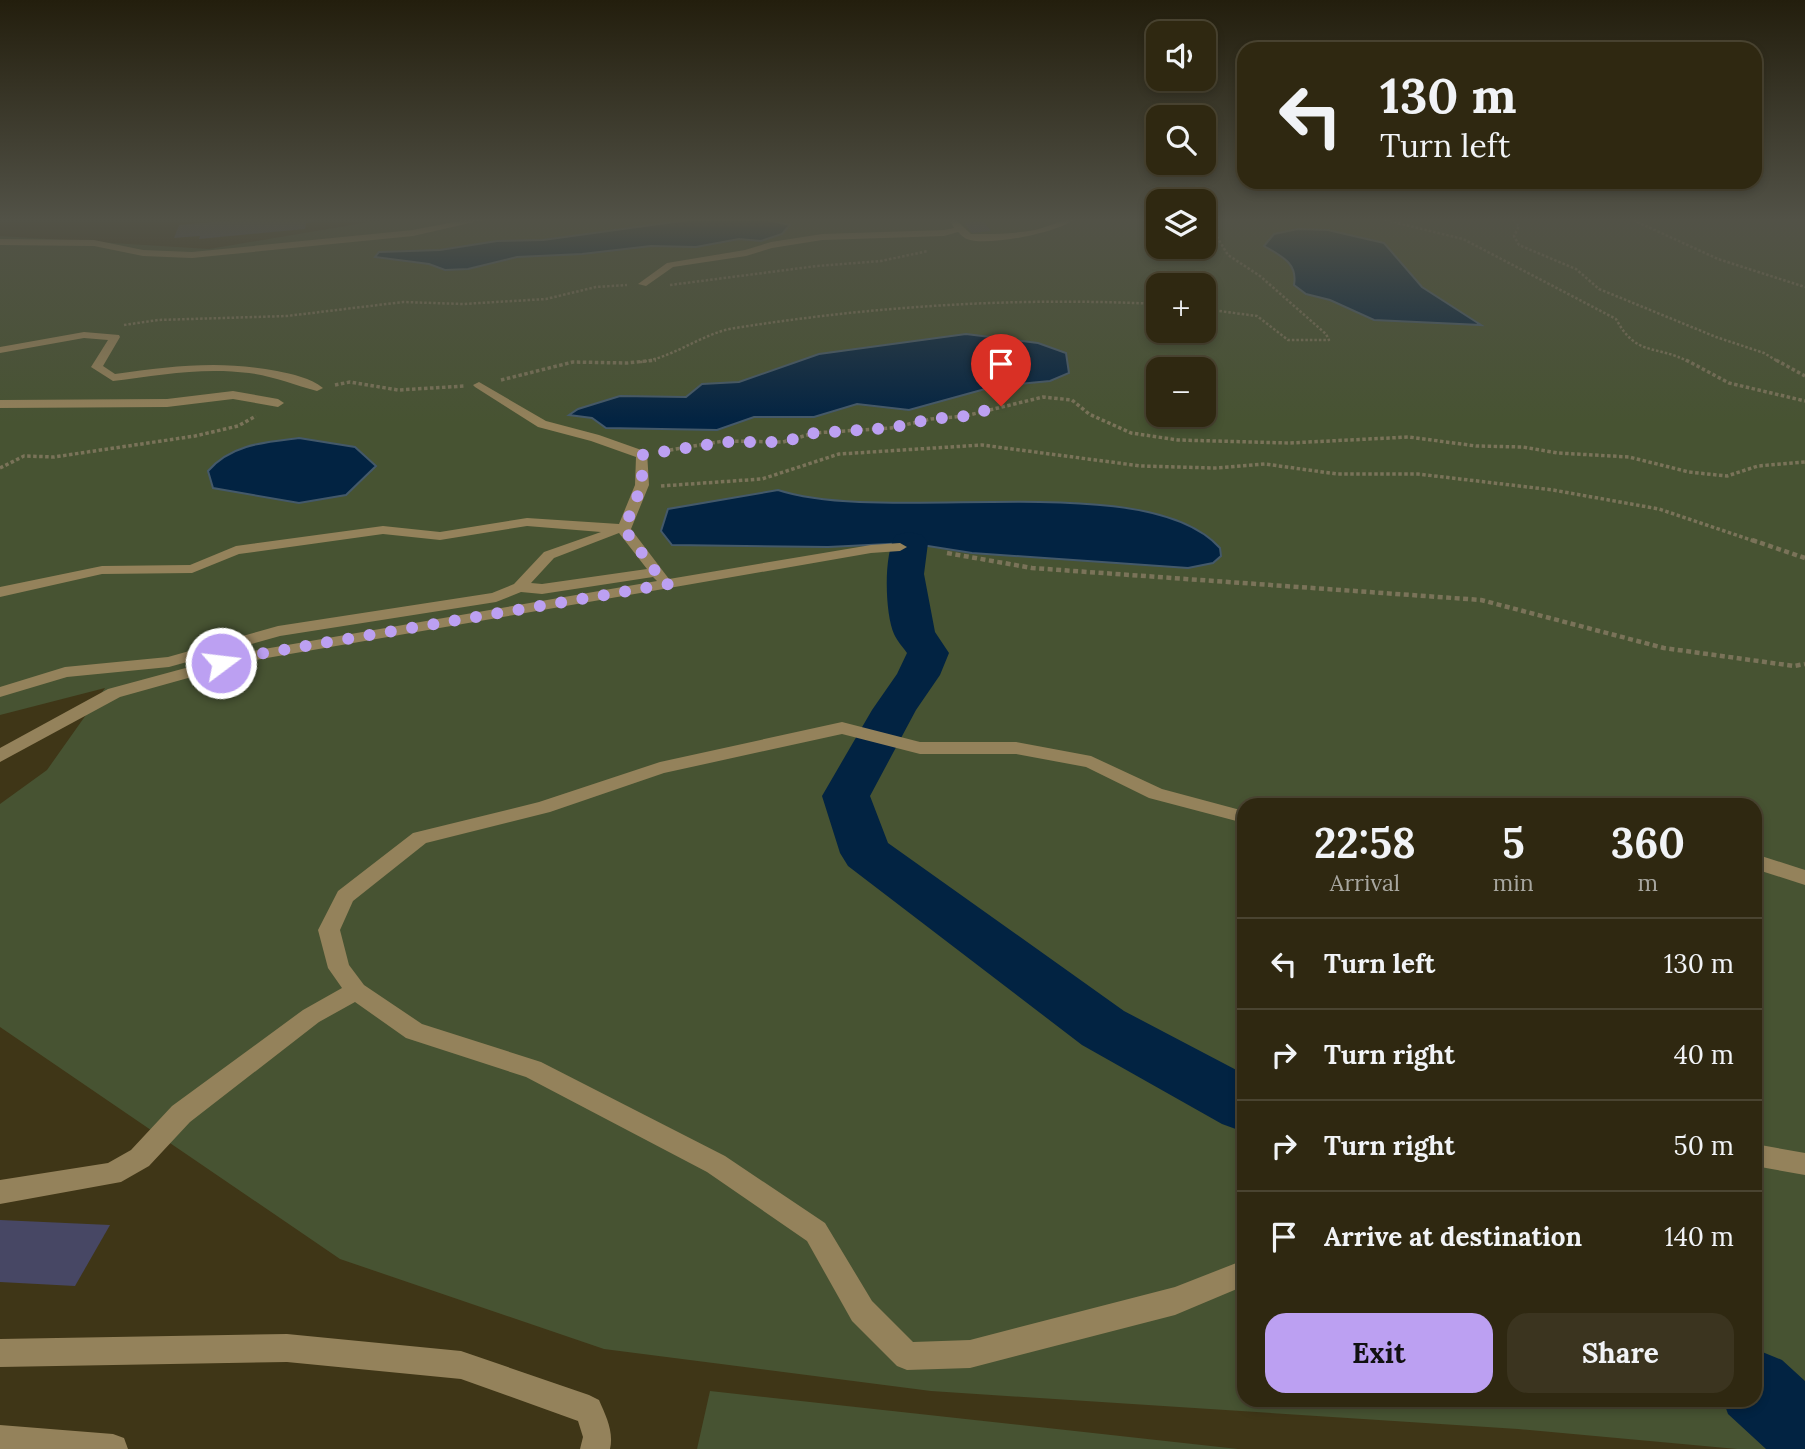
<!DOCTYPE html>
<html lang="en">
<head>
<meta charset="utf-8">
<style>
  :root { --surface:#2f2811; --page:#3b341f; --text:#f1f3f6; --muted:#a7a69f; --line:#4a4431; --accent:#bca0f2 }
  body { margin:0; font-family:Lora,serif; background:var(--page); color:var(--text); height:100vh; display:flex; flex-direction:column; font-size:26px; white-space:nowrap }
  * { box-sizing:border-box; margin:0 }
  p { font-size:23px; color:var(--muted) }
  .icon { flex:none; width:38px; height:38px; fill:none; stroke:currentColor; stroke-width:2; stroke-linecap:round; stroke-linejoin:round }
  .map { position:relative; flex:1; overflow:hidden }
  .side { position:absolute; left:1237px; top:798px; width:525px; height:609px; display:flex; flex-direction:column; background:var(--surface); border-radius:21px; box-shadow:0 4px 10px #0003,0 0 0 2px var(--line) }
  .side>* { flex:none }
  .top-card { position:absolute; left:1237px; top:42px; width:525px; height:147px; border-radius:21px; box-shadow:0 4px 10px #0003,0 0 0 2px var(--line); background:#2f2811; color:var(--text); overflow:hidden }
  .buttons { position:absolute; left:1146px; top:21px; display:grid; gap:14px }
  .buttons a { display:grid; place-items:center; width:70px; height:70px; border-radius:14px; background:var(--surface); box-shadow:0 4px 10px #0003,0 0 0 2px var(--line); font-size:35px }
  .pin { position:absolute; display:grid; place-items:center; width:60px; height:60px; color:#fff; margin:-72px -30px; border-radius:50% 50% 50% 0; rotate:-45deg; box-shadow:0 0 7px #0007 }
  .pin .icon { rotate:45deg }
  .me { position:absolute; width:77px; margin:-38px; rotate:75deg; stroke-linejoin:round; filter:drop-shadow(0 0 5px #0008) }
  .turn { display:flex; align-items:center; gap:24px; height:147px; padding:0 28px; font-size:32px }
  .turn .icon { width:91px; height:91px; stroke-width:2.5 }
  .turn b { display:block; font-size:49px; line-height:60px }
  .eta { display:flex; justify-content:space-evenly; align-items:center; height:119px; text-align:center }
  .eta b { font-size:42px; font-weight:700; line-height:49px }
  .primary-button { display:flex; gap:14px; margin-top:auto; padding:14px 28px }
  .primary-button a { flex:1; height:80px; border-radius:21px; background:var(--accent); color:#111; font-size:28px; font-weight:700; line-height:80px; text-align:center }
  .primary-button a+a { background:var(--page); color:var(--text) }
  ul { padding:0; list-style:none }
  li { display:flex; align-items:center; gap:21px; height:91px; padding:0 28px; border-top:2px solid var(--line) }
  li div { flex:1 }
  li b { display:block; font-size:26px }
  li em { font-style:normal }
  .map>svg:first-child { display:block }
</style>
</head>
<body>
<div class="map">
<svg width="1805" height="1449" viewBox="0 0 1805 1449">
  <rect width="100%" height="100%" fill="#3f3617"/>
  <!-- green -->
  <g fill="#475332" fill-rule="evenodd">
    <path d="M381,220H1158V247H1204V220H1805V1449H1737L1518,1429L931,1391L604,1349L340,1259L0,1027V804L47,770L105,688L0,715V236L209,249ZM1158,285H1204V331H1158ZM1158,369H1204V415H1158ZM1244,805H1755V1400H1244Z"/>
    <path d="M710,1391L1238,1449H697Z"/>
  </g>
  <!-- water -->
  <g fill="#022342" stroke="#44596a" stroke-width="2">
    <path d="M688,220H768L790,225L782,234L761,241L739,239L696,247L651,246L582,254L517,257L468,269L445,270L429,264L375,257L379,252L440,250L497,241L543,240Z"/>
    <path d="M1298,229L1328,230L1384,243L1422,287L1481,325L1374,320L1330,300L1306,294L1294,285C1298,263 1281,256 1264,246L1274,234Z"/>
    <path d="M966,334L1038,343L1066,353L1069,373L1050,381L996,386L909,410L857,404L814,417H754L717,430L606,428L592,418L569,415L578,409L620,396L686,397L702,384L739,382L819,354Z"/>
    <path d="M299,438L355,447L376,466L346,495L299,503L213,488L208,471C231,444 266,442 299,438Z"/>
    <path d="M778,490C887,526 1147,466 1220,548L1221,556L1213,563L1188,568L972,553L909,543L828,547L672,545L661,531L668,509Z"/>
  </g>
  <g fill="none" stroke-linecap="round" stroke-linejoin="round">
    <!-- river -->
    <g fill="#022342" fill-rule="evenodd">
      <path d="M909,532L922,535L928,543L924,574L935,632L949,653L940,675L916,710L870,796L888,843L1124,1011L1244,1074V1132L1222,1124L1082,1045L848,866L840,853L822,796L872,710L897,674L907,653C903,647 897,641 894,634C885,614 883,553 896,535Z"/>
      <path d="M1755,1349L1782,1360L1805,1381V1449H1766L1728,1414L1723,1400H1755Z"/>
    </g>
  </g>
  <!-- building -->
  <g fill="#474764">
    <path d="M234,220H315V222L306,223L305,229L199,239L200,236L174,238L179,225Z"/>
    <path d="M983,221L991,231L972,233L964,223Z"/>
    <path d="M0,1220L110,1225L75,1286L0,1282Z"/>
  </g>
  <g fill="none" stroke-linecap="round" stroke-linejoin="round">
    <!-- path-far2 -->
    <g stroke="#7a7359" stroke-width="2.5" stroke-dasharray="2.5 2" stroke-linecap="butt">
      <path d="M1143,220L1158,226"/>
      <path d="M1385,220L1463,239L1616,319C1637,358 1656,344 1689,362"/>
      <path d="M1514,220L1519,226L1514,236L1519,245L1576,269L1599,289L1716,337L1764,353L1779,362"/>
      <path d="M1633,220L1718,259L1805,287"/>
      <path d="M1204,226L1217,220"/>
      <path d="M1204,232L1217,237L1228,255L1260,276L1326,334L1329,340H1288L1257,316L1204,309"/>
      <path d="M670,285L817,266L881,261L928,251"/>
      <path d="M124,325L158,320L287,316L403,302L463,304L546,299L596,287L627,285"/>
      <path d="M640,362C674,358 702,333 735,328C875,306 1016,297 1158,304"/>
    </g>
    <!-- path-far1 -->
    <g stroke="#7a7359" stroke-width="3.5" stroke-dasharray="3.5 2.5" stroke-linecap="butt">
      <path d="M1686,360L1729,383L1805,401"/>
      <path d="M1776,360L1805,376"/>
      <path d="M501,380L573,362L627,363L656,360"/>
      <path d="M335,385L350,382L398,390L465,386"/>
      <path d="M658,452L724,441L783,442L814,433L891,428L931,419L965,416L1043,397L1072,400L1089,414L1131,433L1178,440L1289,443L1409,437L1476,446L1523,447L1558,453L1629,457L1689,472L1727,476L1758,466L1805,462"/>
      <path d="M0,468L24,456L54,457L195,436L238,426L256,416"/>
      <path d="M661,486L762,479L839,454L982,445L1141,466L1215,468L1265,464L1337,474H1418L1553,490L1659,509L1757,542"/>
    </g>
    <!-- path -->
    <g stroke="#7a7359" stroke-width="4.5" stroke-dasharray="5 3.5" stroke-linecap="butt">
      <path d="M1752,540L1805,558"/>
      <path d="M947,553L1032,568L1481,600L1664,648L1794,666L1805,664"/>
    </g>
    <!-- minor -->
    <g fill="#94825b" fill-rule="evenodd">
      <path d="M464,220H483L413,236L192,258L143,256L94,246L0,245V239L94,240L143,250L192,252L413,230Z"/>
      <path d="M950,220H956L971,234C992,234 1014,234 1035,230C1048,227 1059,220 1073,220C1057,233 985,247 967,239C965,239 959,233 958,232L944,236L822,240L772,248L746,256L673,267L646,286L638,284L667,263L745,250L771,242L822,234L944,230L954,228Z"/>
      <path d="M84,332L119,335L120,337L103,366L115,374C172,366 220,360 277,371C292,374 311,378 323,388L317,391C294,385 273,376 249,373C203,367 158,375 113,381L91,367L108,340L84,338L0,353V347Z"/>
      <path d="M479,382L546,421L599,435L647,452L649,485L631,529L669,579L871,545L900,543L907,547L900,551L871,553L249,661L120,697L0,762V748L108,689L241,653L657,581L653,577L542,594L521,592L496,602L280,636L169,667L67,677L0,697V687L65,667L168,657L278,626L492,593L514,584L544,552L601,532L527,526L440,540L383,534L239,554L192,573L102,574L0,597V587L102,566L190,565L236,546L383,526L440,532L527,518L619,524L635,485L636,457L591,441L538,427L475,387L473,385ZM619,533L647,569L542,584L531,583L554,558Z"/>
      <path d="M233,391L278,399L284,403L278,407L233,399L167,407L0,408V400L167,399Z"/>
      <path d="M842,722L920,742H1016L1091,756L1162,789L1244,811V823L1149,798L1086,767L1016,754H920L842,734L664,773L550,812L426,843L353,901L340,930L349,965L364,985L422,1024L541,1062L725,1156L825,1223L872,1301L913,1342L970,1340L1175,1287L1244,1260V1286L1175,1315L970,1368L907,1370L897,1366L852,1321L807,1241L707,1172L526,1077L406,1038L355,1002L319,1022L190,1122L149,1166L121,1182L0,1204V1180L108,1163L131,1150L172,1106L303,1010L342,988L328,968L318,930L338,891L413,833L539,802L660,762Z"/>
      <path d="M1755,854L1805,870V885L1755,869Z"/>
      <path d="M1755,1144L1805,1153V1175L1755,1166Z"/>
      <path d="M287,1334L461,1351L589,1395L599,1400C606,1416 614,1432 610,1449H580L583,1437L578,1421L461,1379L287,1362L0,1367V1339Z"/>
      <path d="M0,1425L113,1434L124,1438L128,1449H0Z"/>
    </g>
  </g>
  <!-- sky -->
  <linearGradient id="sky" x2="0" y2="1"><stop stop-color="#231e0d"/><stop offset="0.52" stop-color="#525247"/><stop offset="1" stop-color="#525247" stop-opacity="0"/></linearGradient>
  <rect width="1805" height="423" fill="url(#sky)"/>
  <g fill="none" stroke-linecap="round" stroke-linejoin="round">
    <!-- route -->
    <path stroke="#bca0f2" stroke-width="12" stroke-dasharray="0 21.6" d="M221,663L247,656L669,584L656,572L624,529L642,485V455L724,442H783L814,433L891,428L931,419L965,416L1001,406"/>
  </g>
</svg>
<div class="buttons">
<a><svg class="icon" aria-label="sound" viewBox="0 0 24 24"><path d="M4 9h4l5-4v14l-5-4H4zM17 9q2 3 0 6"/></svg></a>
<a><svg class="icon" aria-label="search" viewBox="0 0 24 24"><circle cx="10" cy="10" r="6"/><path d="M15 15l6 6"/></svg></a>
<a><svg class="icon" aria-label="layers" viewBox="0 0 24 24"><path d="M12 4l9 5-9 5-9-5zM3 14l9 5 9-5"/></svg></a>
<a>+</a>
<a>−</a>
</div>
<div class="pin" style="left:1001px;top:406px;background:#d93025"><svg class="icon" aria-label="arrive" viewBox="0 0 24 24"><path d="M6 21V4h12l-3 4 3 4H6"/></svg></div>
<svg class="me" style="left:221px;top:663px" viewBox="-20 -20 40 40"><circle r="17" fill="#bca0f2" stroke="#fff" stroke-width="3"/><path d="M0-11L8 9 0 5-8 9z" fill="#fff"/></svg>
<div class="top-card">
<div class="turn"><svg class="icon" aria-label="left" viewBox="0 0 24 24"><path d="M17 20v-9H6M10 6l-5 5 5 5"/></svg><div><b>130 m</b>Turn left</div></div>
</div>
<section class="side">
<div class="eta">
<div><b>22:58</b><p>Arrival</p></div>
<div><b>5</b><p>min</p></div>
<div><b>360</b><p>m</p></div>
</div>
<ul>
<li><svg class="icon" aria-label="left" viewBox="0 0 24 24"><path d="M17 20v-9H6M10 6l-5 5 5 5"/></svg><div><b>Turn left</b></div><em>130 m</em></li>
<li><svg class="icon" aria-label="right" viewBox="0 0 24 24"><path d="M7 20v-9h11M14 6l5 5-5 5"/></svg><div><b>Turn right</b></div><em>40 m</em></li>
<li><svg class="icon" aria-label="right" viewBox="0 0 24 24"><path d="M7 20v-9h11M14 6l5 5-5 5"/></svg><div><b>Turn right</b></div><em>50 m</em></li>
<li><svg class="icon" aria-label="arrive" viewBox="0 0 24 24"><path d="M6 21V4h12l-3 4 3 4H6"/></svg><div><b>Arrive at destination</b></div><em>140 m</em></li>
</ul>
<div class="primary-button"><a>Exit</a><a>Share</a></div>
</section>
</div>
</body>
</html>
